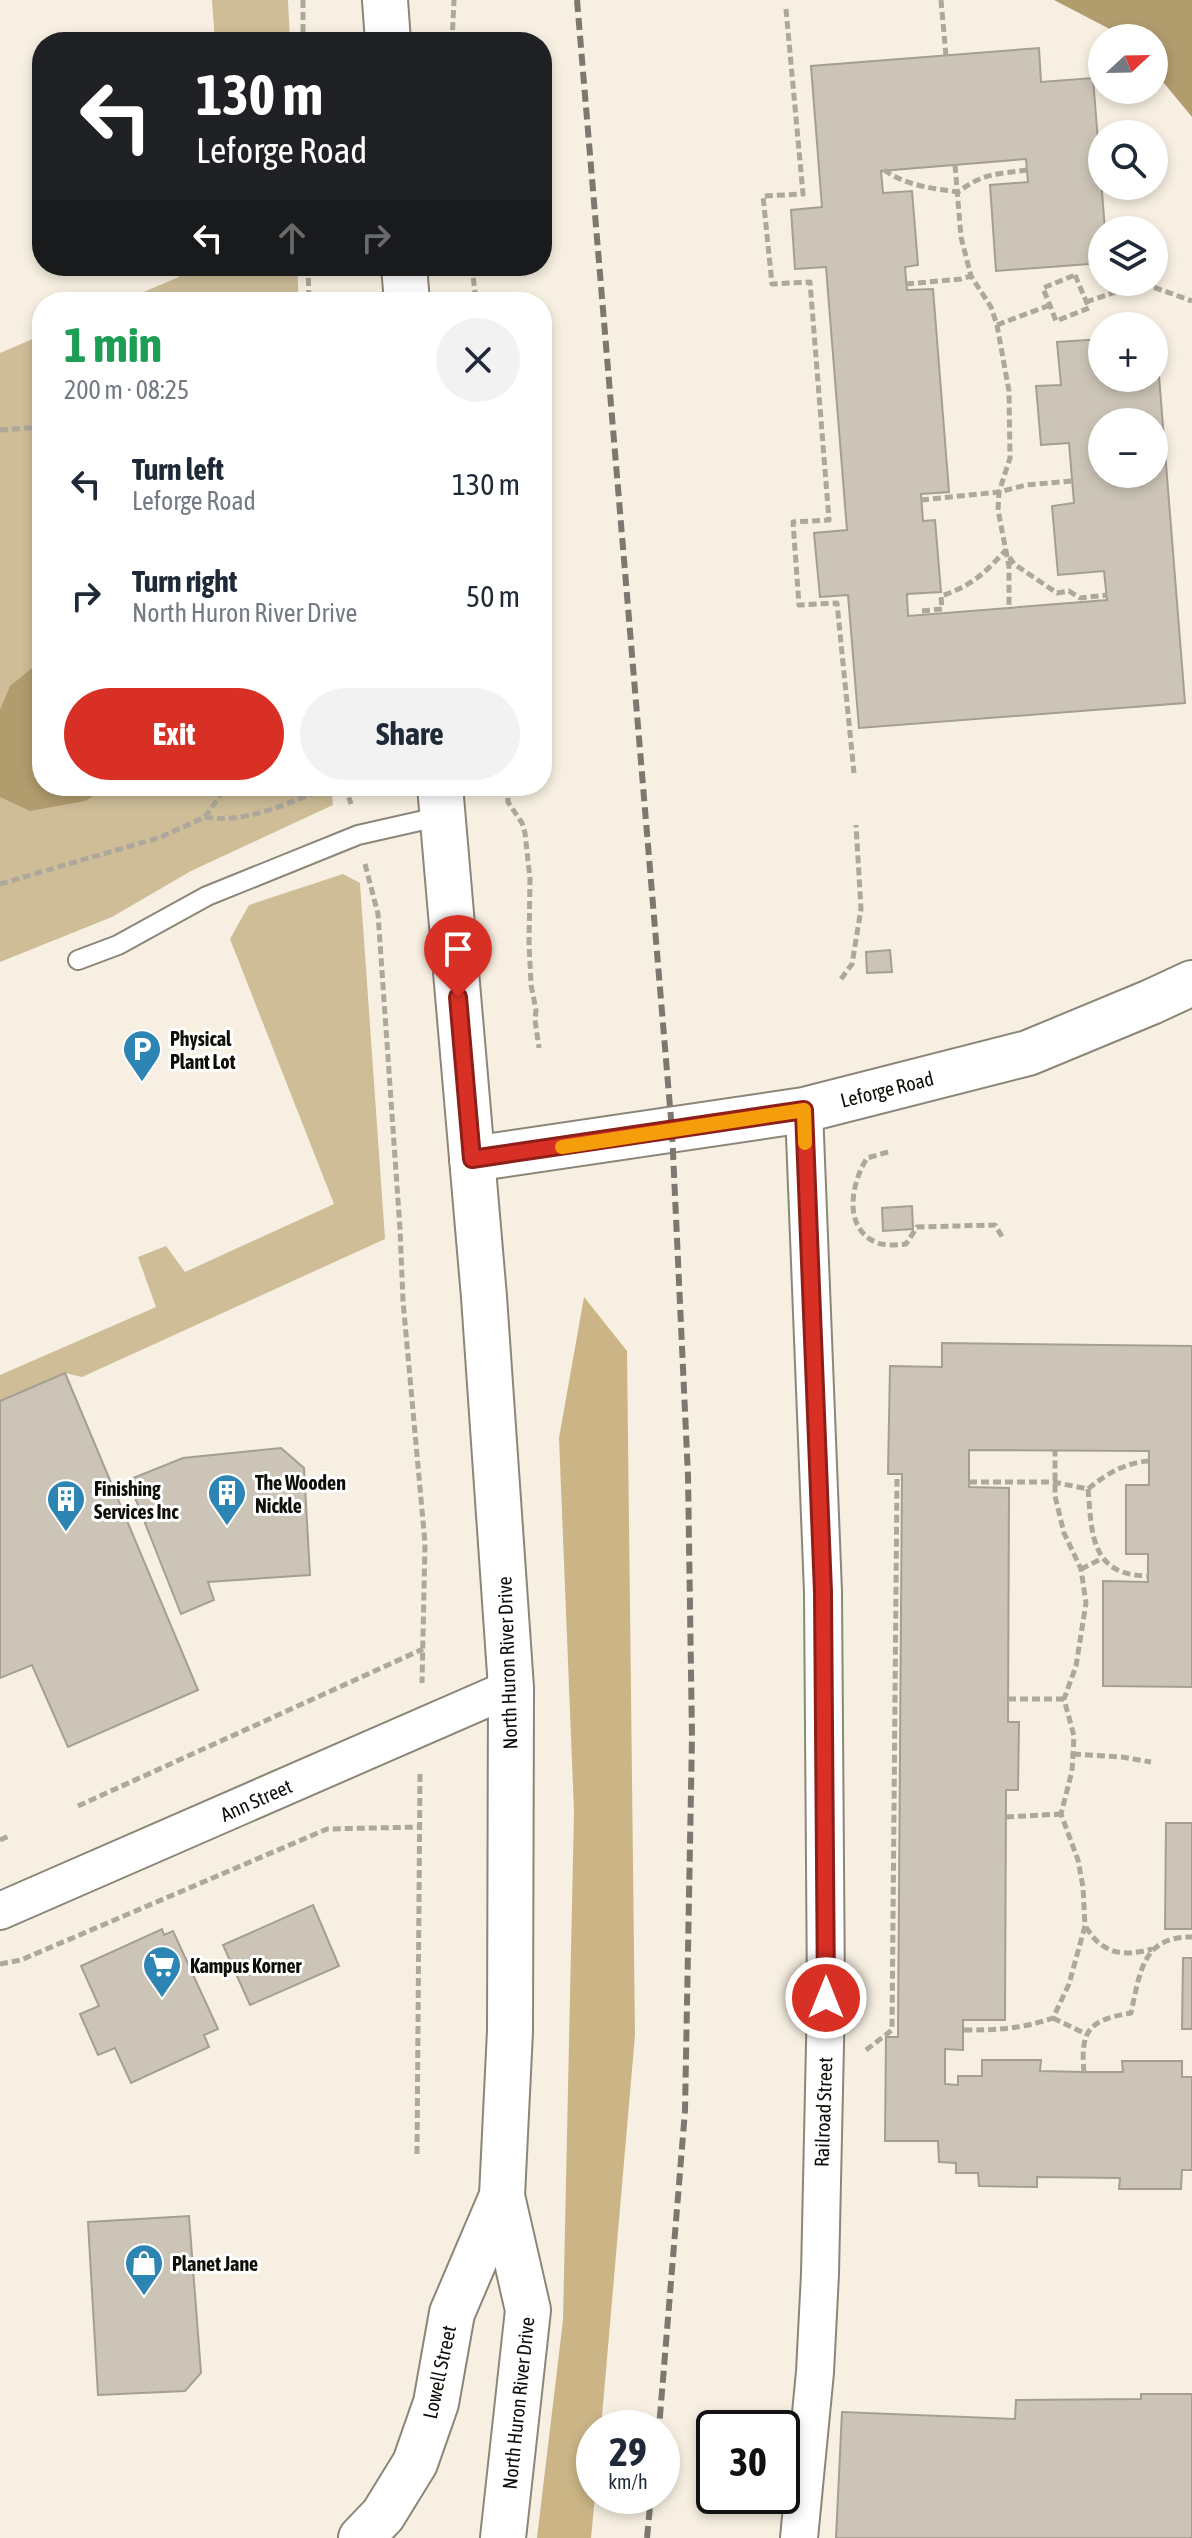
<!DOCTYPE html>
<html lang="en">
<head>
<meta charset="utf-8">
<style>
  :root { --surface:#fff; --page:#f2f2f3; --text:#1f2937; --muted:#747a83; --accent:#d93025 }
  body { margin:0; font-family:"Asap Condensed",sans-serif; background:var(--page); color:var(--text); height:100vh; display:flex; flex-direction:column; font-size:30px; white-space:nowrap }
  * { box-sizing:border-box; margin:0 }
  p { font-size:26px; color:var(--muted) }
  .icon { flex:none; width:44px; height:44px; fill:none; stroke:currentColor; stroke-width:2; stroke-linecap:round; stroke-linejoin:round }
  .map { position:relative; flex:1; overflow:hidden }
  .details { position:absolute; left:32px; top:292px; width:520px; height:504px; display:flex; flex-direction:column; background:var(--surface); border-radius:32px; box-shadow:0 4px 12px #0003 }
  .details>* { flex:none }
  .top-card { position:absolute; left:32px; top:32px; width:520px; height:244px; border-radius:32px; box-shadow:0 4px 12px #0003; background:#202124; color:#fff; overflow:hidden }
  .needle { width:52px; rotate:68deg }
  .tools { position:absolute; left:1088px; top:24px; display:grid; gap:16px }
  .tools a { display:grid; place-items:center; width:80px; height:80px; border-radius:50%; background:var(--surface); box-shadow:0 4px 12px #0003; font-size:40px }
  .speed { position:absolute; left:576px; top:2410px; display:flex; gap:16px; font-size:40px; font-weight:700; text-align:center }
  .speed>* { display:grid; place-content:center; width:104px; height:104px; border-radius:50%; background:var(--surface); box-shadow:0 4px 12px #0003; line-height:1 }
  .speed small { font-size:20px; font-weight:400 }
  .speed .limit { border:4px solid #111; border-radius:12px; background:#fff; color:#111 }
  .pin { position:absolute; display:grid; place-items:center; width:68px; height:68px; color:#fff; margin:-82px -34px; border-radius:50% 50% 50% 0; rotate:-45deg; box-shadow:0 0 8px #0007 }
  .pin .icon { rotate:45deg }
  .me { position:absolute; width:88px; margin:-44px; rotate:0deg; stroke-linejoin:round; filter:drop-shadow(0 0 6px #0008) }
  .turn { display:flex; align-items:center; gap:28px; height:168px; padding:0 32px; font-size:36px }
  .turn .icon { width:104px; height:104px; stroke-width:2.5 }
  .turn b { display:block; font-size:56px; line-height:68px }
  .lanes { display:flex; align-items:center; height:76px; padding:0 32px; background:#0003; justify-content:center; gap:40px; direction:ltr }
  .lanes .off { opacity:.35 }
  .round { display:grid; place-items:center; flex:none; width:84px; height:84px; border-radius:42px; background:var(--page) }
  .head { display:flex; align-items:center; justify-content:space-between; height:136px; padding:0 32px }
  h1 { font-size:48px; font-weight:700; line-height:60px; color:#1e9e55 }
  .action { display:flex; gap:16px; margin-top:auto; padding:16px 32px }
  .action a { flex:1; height:92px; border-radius:48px; background:var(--accent); color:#fff; font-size:32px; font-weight:700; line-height:92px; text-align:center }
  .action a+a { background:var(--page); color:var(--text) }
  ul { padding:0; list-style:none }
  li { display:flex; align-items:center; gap:24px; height:112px; padding:0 32px }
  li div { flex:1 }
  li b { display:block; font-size:30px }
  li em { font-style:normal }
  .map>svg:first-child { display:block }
</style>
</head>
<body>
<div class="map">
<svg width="1192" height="2538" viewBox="0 0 1192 2538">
  <rect width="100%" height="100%" fill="#f7f0e2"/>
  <!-- green -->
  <g fill="#cebd97">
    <path d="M212,0H288L290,42H215Z"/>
    <path d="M176,266H297L299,302H120L179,277Z"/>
    <path d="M42,335V786H331L333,805L191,871L112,917L0,962V353Z"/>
    <path d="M343,874L360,883L385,1239L82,1377L65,1373L0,1401V1375L156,1307L138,1257L166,1246L185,1272L334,1204L230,939L249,905Z"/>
  </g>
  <!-- forest -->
  <path fill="#cbb586" d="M584,1297L627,1351L635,2035L601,2428H594L595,2496L591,2538H537L563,2320L574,1811L559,1438Z"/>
  <!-- water -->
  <g fill="#b19c6e">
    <path d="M1054,0H1192V117L1154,71V38H1127Z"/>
    <path d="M42,660V786H110L85,801L30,811L0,797V710L10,686Z"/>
  </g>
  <!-- building -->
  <g fill="#ccc5b7" stroke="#a59e91" stroke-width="2" fill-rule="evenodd">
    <path d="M1039,48L1041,82L1093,78L1105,230H1102V263L996,271L990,185L1028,182L1026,159L881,171L883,193L912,191L918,265L905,267L907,290L933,289L949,492L921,494L923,521L935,520L941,592L907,594L908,616L1107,600L1104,571L1058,575L1052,506L1074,503L1069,443L1041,445L1036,386L1061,385L1057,342L1102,339V378L1159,376L1185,703L859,728L848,595L820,597L814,533L847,530L826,267L795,269L791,210L822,207L811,66ZM1102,422H1154V474H1102Z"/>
    <path d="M890,950L892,972L867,973L866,952Z"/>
    <path d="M912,1206L913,1229L883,1231L882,1208Z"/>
    <path d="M942,1343L1192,1346V1687L1103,1686V1581L1148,1582V1554H1126V1485H1149V1451L969,1450V1487L1009,1488L1008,1722H1019L1018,1790H1006L1005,2020H963V2050L945,2049V2084L958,2085V2076H982V2060H1041L1040,2071L1084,2072H1123L1122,2061H1182V2077H1192V2170H1182L1181,2189H1119L1120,2178L1037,2177V2187L979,2186L978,2173H956V2163L939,2162L938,2141H885L886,2037H898L902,1474H888L890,1366L942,1367Z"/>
    <path d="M65,1373L198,1690L68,1747L32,1665L0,1678V1401Z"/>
    <path d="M281,1448L304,1468L310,1575L208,1582L214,1600L181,1614L128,1480L183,1458Z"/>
    <path d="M1166,1823H1192V1929H1165Z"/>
    <path d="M313,1905L339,1966L250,2005L223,1945Z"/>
    <path d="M162,1929L164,1935L173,1931L218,2029L204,2035L209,2047L131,2083L115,2048L98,2055L80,2014L99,2006L81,1966Z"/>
    <path d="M1183,1958H1192V2029H1182Z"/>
    <path d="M189,2216L201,2373L185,2391L98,2395L88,2222Z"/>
    <path d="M1141,2394H1192V2538H836L842,2412L1015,2419L1016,2400L1141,2399Z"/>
  </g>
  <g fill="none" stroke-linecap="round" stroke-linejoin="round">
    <!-- service casing -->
    <g stroke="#8c8679" stroke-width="22">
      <path id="service" d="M78,960L118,945L207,896L358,835L442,816"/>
    </g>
    <!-- minor casing -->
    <g stroke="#8c8679" stroke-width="40">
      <g id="minor">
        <path d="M0,1911L511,1688"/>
        <path d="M799,2538L815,2372L820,2274L826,1998L823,1592L804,1110"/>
      </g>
    </g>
    <!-- secondary casing -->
    <g stroke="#8c8679" stroke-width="48">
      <g id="secondary">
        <path d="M385,0L388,42"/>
        <path d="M404,266L407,302"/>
        <path d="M440,786L484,1297L511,1688L510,2031L502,2196L528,2310L503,2538"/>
        <path d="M472,1159L804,1110L1028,1053L1151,1002L1192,983"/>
        <path d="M361,2538L383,2515L415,2463L436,2403L452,2313L502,2196"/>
      </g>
    </g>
    <!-- path -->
    <g stroke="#ada79c" stroke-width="5" stroke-dasharray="8 4" stroke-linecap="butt">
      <path d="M303,0V42"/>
      <path d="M941,0L946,56"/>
      <path d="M786,9L803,194L763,196L772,284L810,282L829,520L793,522L799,605L837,603L854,773"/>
      <path d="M452,42L454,0"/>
      <path d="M955,165L961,237L971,276L991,307L997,325L1009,391L1010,458L999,492L998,510L1009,567V608"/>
      <path d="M1101,168H1102"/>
      <path d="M1154,169L1160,171"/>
      <path d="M884,170C907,186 931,188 958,192C983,173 997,174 1027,170"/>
      <path d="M308,266L309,302"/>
      <path d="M472,266L476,302"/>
      <path d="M1075,275L1089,308L1056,321L1043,288Z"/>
      <path d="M906,284L961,279L971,276"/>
      <path d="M1086,302L1142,283L1192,301"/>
      <path d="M997,325L1050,305"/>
      <path d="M0,430L42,427"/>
      <path d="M921,500L999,492L1026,485L1072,481"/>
      <path d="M922,611L942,609L941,596C971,586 984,574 1005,551L1014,564L1057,593L1069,591L1080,598L1107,595"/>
      <path d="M345,786L351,804"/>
      <path d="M507,786L508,802L522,823L525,833L530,879L529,943L531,985L536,1010L535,1020L539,1048"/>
      <path d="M205,817C246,825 294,800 332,786"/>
      <path d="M365,864L378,914L400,1229L403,1301L425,1543L422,1683"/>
      <path d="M0,884L161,837L205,817L227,786"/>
      <path d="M841,979L852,964L861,909L856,825"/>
      <path d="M888,1152L867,1158C852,1182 842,1226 875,1242C884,1246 896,1245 906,1244L917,1227L995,1225L1004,1240"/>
      <path d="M969,1482H1053L1088,1489C1106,1474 1125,1463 1148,1461"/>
      <path d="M1088,1489C1092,1534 1090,1575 1148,1576"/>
      <path d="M1081,1569L1101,1559"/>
      <path d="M1008,1699H1064"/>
      <path d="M1073,1754L1122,1757L1151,1762"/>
      <path d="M78,1806L423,1649"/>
      <path d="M1006,1817L1061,1814"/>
      <path d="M0,1840L9,1836"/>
      <path d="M1086,1927C1102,1954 1123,1957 1152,1949"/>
      <path d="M0,1964L21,1960L327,1829L420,1827"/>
      <path d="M1053,2018L1086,2034"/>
      <path d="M964,2030C997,2030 1021,2029 1053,2018L1069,1984L1085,1926L1083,1887L1078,1860L1061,1814L1072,1771L1074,1736L1064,1699L1076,1666L1086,1603L1081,1569L1064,1533L1055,1496V1451"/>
      <path d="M866,2050L892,2030L897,1479"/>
      <path d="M1084,2072C1080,2029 1090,2020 1131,2013C1140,1973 1142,1936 1192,1937"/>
      <path d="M417,2154L420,1773"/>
    </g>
    <!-- service -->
    <use href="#service" stroke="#fff" stroke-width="18"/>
    <!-- minor -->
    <use href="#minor" stroke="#fff" stroke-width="36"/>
    <!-- secondary -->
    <use href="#secondary" stroke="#fff" stroke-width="44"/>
    <!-- rail -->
    <g stroke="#7d786f" stroke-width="6" stroke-dasharray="12 6" stroke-linecap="butt">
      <path d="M577,0L672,1131L688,1476L692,1737L685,2111L659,2428"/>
      <path d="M647,2538L651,2496"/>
    </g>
  </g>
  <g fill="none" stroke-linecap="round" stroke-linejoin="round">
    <!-- route casing -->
    <g stroke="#8d1f18" stroke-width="20">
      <path id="route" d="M458,997L472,1159L804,1110L823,1592L826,1998"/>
    </g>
    <!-- route -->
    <use href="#route" stroke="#d93025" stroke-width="14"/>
    <!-- slow -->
    <path stroke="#f59e0b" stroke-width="14" d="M562,1147L804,1110L805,1143"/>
  </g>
  <!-- icons -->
  <defs>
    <g id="parking-pin" transform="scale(2)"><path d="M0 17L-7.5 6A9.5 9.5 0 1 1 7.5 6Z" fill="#2d85b3" stroke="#fff"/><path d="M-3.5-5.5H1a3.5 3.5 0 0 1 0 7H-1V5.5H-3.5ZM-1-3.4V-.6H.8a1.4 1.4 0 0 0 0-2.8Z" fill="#fff"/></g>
    <g id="building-pin" transform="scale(2)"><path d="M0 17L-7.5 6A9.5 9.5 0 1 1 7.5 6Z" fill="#2d85b3" stroke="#fff"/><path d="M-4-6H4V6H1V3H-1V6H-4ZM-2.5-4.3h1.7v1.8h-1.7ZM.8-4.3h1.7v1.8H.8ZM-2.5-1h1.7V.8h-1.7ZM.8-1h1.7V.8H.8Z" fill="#fff"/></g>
    <g id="supermarket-pin" transform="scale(2)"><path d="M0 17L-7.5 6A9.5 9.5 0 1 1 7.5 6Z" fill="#2d85b3" stroke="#fff"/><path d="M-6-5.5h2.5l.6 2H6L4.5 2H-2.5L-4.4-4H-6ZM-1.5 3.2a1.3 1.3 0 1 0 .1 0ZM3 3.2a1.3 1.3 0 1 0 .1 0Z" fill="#fff"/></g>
    <g id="shop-pin" transform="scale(2)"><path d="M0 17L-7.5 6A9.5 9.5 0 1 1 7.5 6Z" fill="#2d85b3" stroke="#fff"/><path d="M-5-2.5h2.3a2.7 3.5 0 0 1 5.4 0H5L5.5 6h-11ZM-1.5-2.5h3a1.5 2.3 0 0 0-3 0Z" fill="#fff"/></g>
  </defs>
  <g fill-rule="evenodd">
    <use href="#parking-pin" x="142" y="1049"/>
    <use href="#building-pin" x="227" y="1493"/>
    <use href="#building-pin" x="66" y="1499"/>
    <use href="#supermarket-pin" x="162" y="1965"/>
    <use href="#shop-pin" x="144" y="2263"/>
  </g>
  <g text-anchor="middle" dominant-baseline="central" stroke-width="6" stroke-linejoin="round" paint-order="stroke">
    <!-- poi labels -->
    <g font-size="20" font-weight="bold" fill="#100e09" stroke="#fff" text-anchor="start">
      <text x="170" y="1038">Physical<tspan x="170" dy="23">Plant Lot</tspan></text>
      <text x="255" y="1482">The Wooden<tspan x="255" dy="23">Nickle</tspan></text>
      <text x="94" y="1488">Finishing<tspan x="94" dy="23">Services Inc</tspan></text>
      <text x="190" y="1965">Kampus Korner</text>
      <text x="172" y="2263">Planet Jane</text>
    </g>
    <!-- street labels -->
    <g font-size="20" fill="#100e09" stroke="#fff">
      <text transform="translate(887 1089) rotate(-14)">Leforge Road</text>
      <text transform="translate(507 1663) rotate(-92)">North Huron River Drive</text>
      <text transform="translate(256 1800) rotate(-24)">Ann Street</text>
      <text transform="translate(823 2112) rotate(-88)">Railroad Street</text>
      <text transform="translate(439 2372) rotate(-78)">Lowell Street</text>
      <text transform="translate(518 2403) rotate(-84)">North Huron River Drive</text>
    </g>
  </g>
</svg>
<div class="tools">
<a><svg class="needle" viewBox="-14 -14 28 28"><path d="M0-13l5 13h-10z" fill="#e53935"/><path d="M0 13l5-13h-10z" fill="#747a83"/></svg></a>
<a><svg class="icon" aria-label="search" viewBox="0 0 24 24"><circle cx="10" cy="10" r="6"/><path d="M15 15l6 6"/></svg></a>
<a><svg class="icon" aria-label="layers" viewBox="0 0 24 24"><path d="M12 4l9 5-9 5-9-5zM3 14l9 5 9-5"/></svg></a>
<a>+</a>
<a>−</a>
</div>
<div class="speed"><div>29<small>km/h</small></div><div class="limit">30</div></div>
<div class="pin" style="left:458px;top:997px;background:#d93025"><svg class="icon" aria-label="arrive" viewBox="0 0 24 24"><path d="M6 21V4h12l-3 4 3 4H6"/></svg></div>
<svg class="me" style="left:826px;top:1998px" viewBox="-20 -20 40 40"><circle r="17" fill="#d93025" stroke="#fff" stroke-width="3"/><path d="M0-11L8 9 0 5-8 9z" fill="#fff"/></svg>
<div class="top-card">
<div class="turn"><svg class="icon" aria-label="left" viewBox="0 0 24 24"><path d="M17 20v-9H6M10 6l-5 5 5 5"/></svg><div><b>130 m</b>Leforge Road</div></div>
<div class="lanes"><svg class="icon" aria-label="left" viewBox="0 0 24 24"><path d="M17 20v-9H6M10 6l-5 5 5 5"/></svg><svg class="icon off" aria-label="ahead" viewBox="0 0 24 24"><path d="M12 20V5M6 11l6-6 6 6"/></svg><svg class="icon off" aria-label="right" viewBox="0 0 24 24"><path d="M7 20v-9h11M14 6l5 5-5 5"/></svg></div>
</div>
<section class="details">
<div class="head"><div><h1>1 min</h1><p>200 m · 08:25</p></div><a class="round"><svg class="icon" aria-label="close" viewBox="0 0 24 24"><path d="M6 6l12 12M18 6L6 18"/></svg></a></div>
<ul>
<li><svg class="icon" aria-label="left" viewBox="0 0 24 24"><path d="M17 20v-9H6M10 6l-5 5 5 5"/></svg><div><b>Turn left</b><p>Leforge Road</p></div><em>130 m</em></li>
<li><svg class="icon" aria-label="right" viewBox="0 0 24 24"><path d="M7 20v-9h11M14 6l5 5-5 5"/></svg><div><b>Turn right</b><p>North Huron River Drive</p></div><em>50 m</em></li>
</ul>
<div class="action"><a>Exit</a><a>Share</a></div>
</section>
</div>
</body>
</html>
